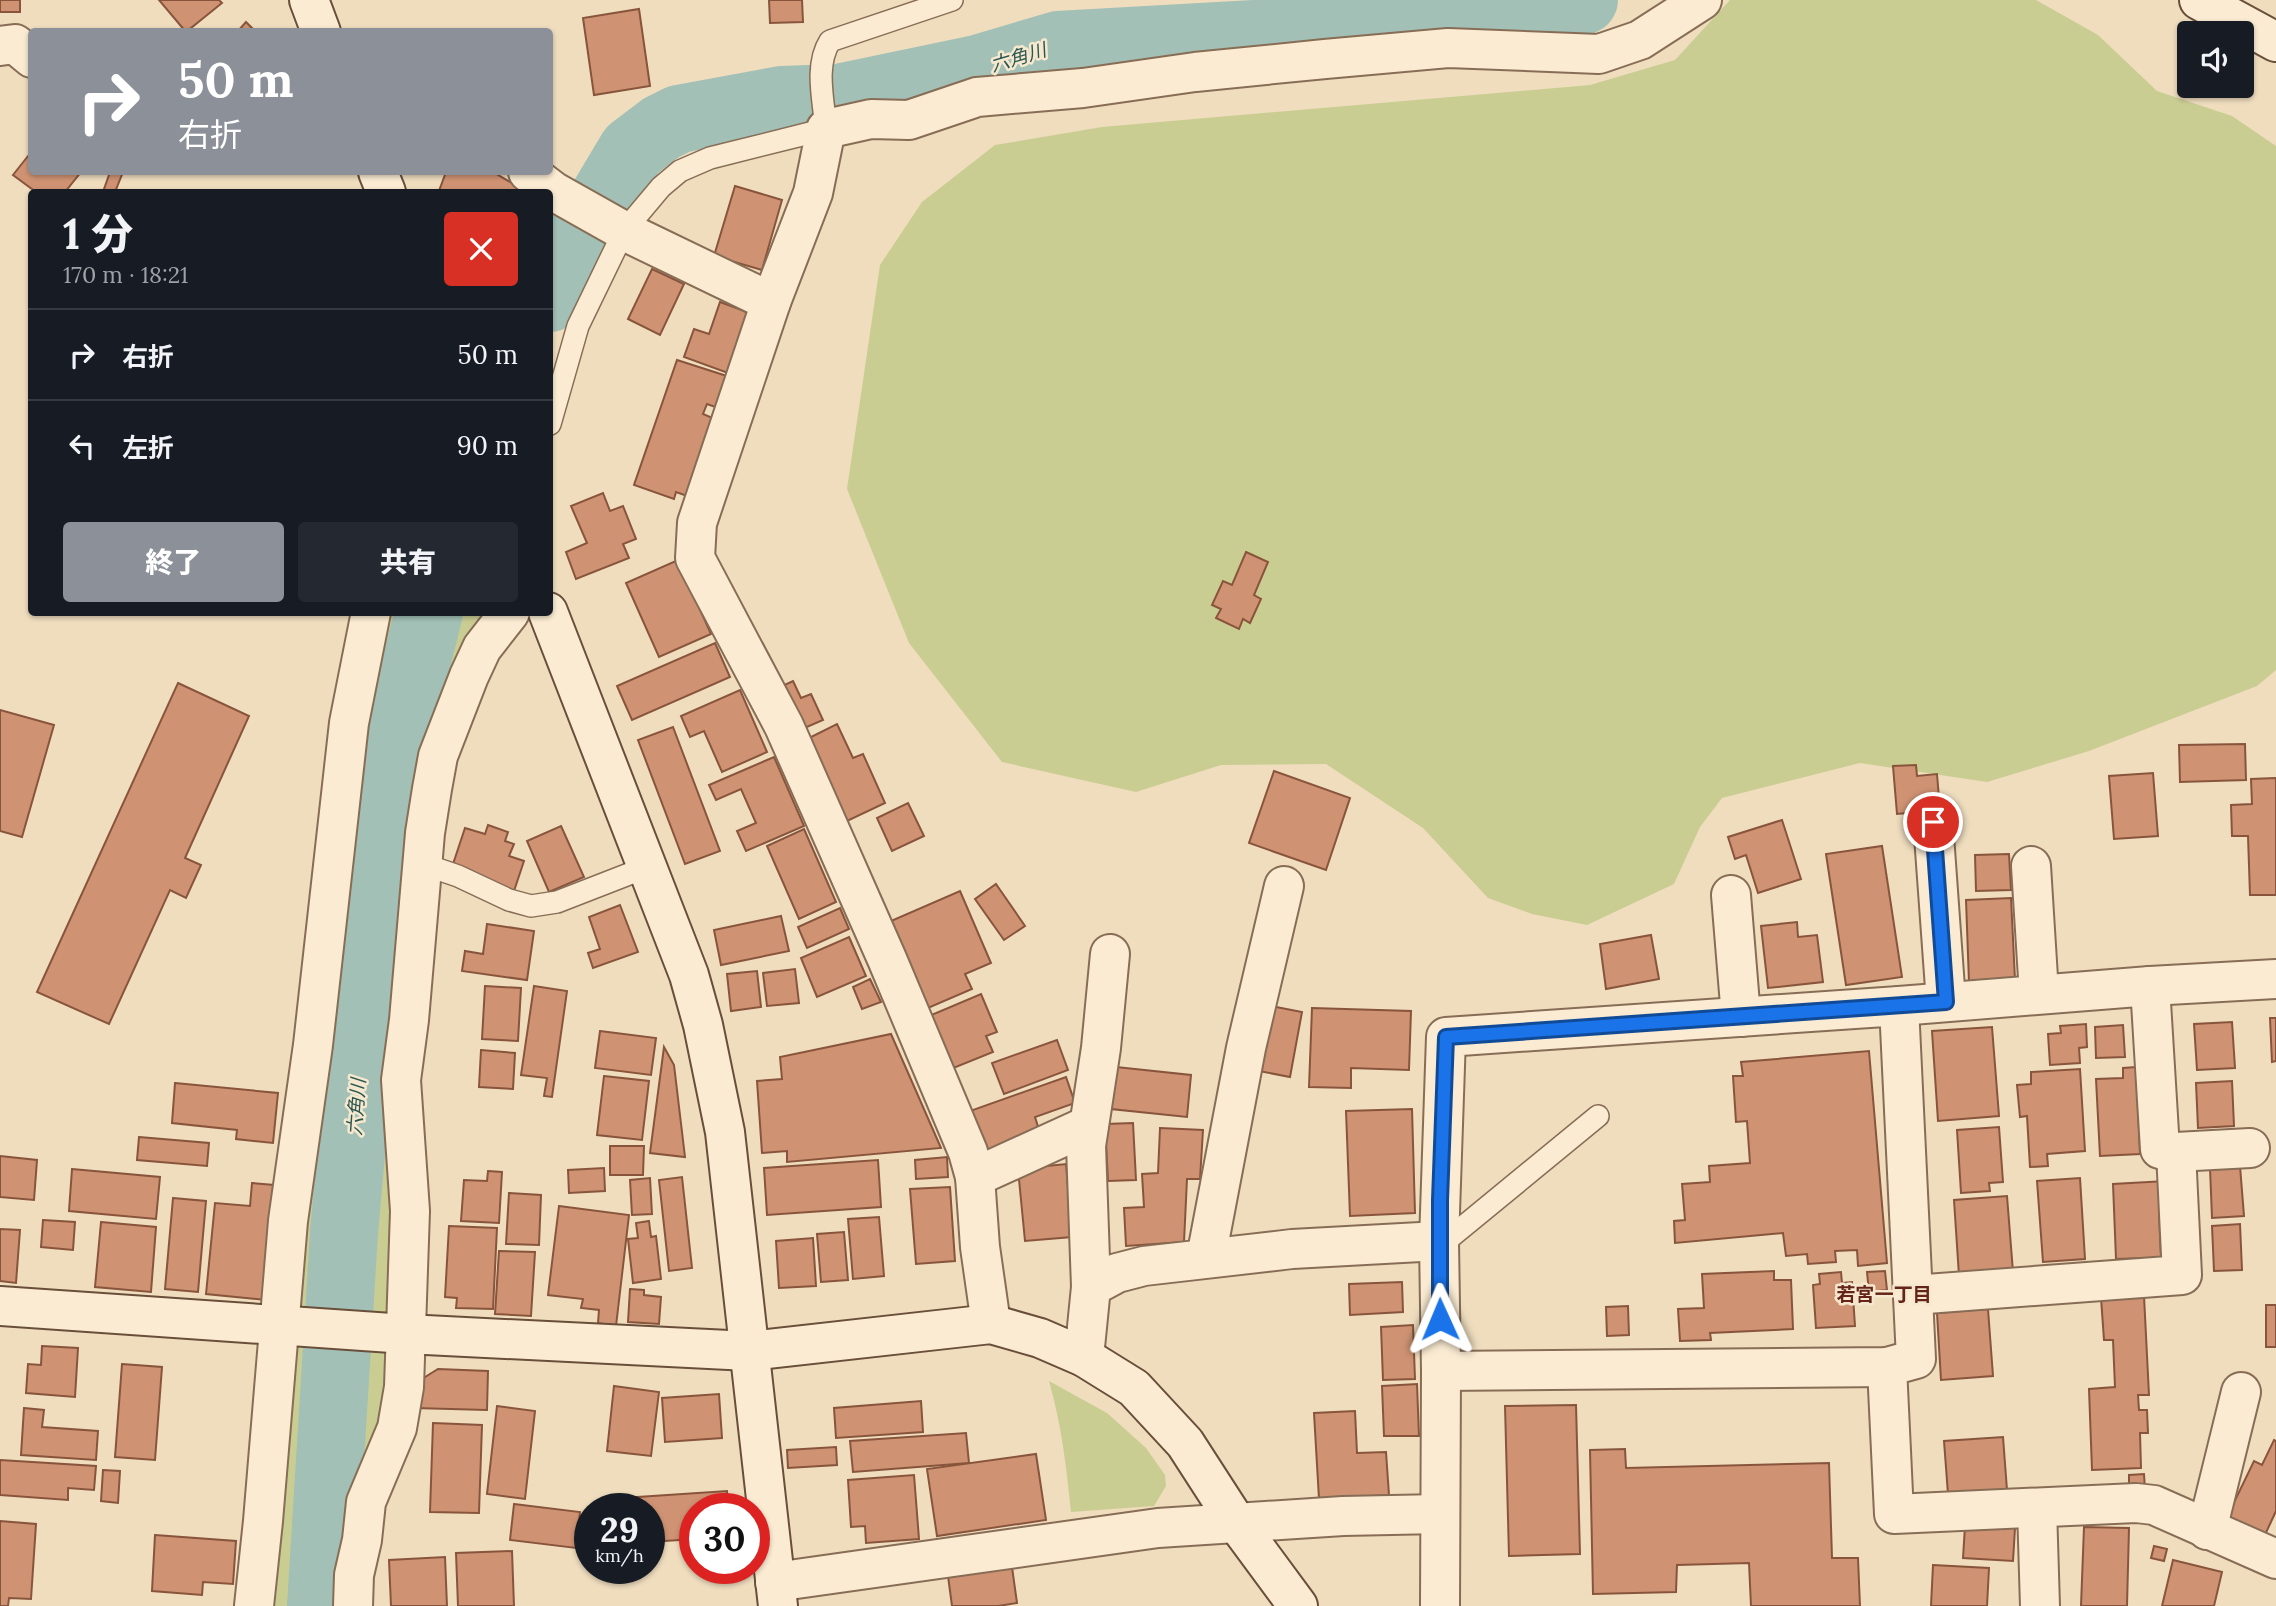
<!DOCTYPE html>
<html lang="ja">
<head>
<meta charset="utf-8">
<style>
  :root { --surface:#171b24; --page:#242831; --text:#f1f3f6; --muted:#9ea1a6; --line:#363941; --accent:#8c9099 }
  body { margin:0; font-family:Lora,"Noto Sans JP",serif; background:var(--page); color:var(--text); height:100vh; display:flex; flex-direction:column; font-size:26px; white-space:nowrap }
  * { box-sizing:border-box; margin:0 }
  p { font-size:23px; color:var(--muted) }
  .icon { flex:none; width:38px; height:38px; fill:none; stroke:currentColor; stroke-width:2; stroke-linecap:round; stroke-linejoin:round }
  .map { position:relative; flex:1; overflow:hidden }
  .sheet { position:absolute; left:28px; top:189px; width:525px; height:427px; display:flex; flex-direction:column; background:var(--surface); border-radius:7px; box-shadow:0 2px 5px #0004 }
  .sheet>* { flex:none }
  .hud { position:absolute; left:28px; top:28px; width:525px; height:147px; border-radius:7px; box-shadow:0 2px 5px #0004; background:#8c9099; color:#fff; overflow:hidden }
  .fabs { position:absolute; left:2177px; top:21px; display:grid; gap:14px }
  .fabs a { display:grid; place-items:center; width:77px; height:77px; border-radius:7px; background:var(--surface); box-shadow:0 2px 5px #0004; font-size:35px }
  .speed { position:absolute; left:574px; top:1493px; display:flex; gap:14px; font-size:35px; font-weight:700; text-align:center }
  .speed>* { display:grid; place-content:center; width:91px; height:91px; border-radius:50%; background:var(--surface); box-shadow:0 2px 5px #0004; line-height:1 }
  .speed small { font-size:18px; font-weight:400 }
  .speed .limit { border:10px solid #d22; background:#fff; color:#111 }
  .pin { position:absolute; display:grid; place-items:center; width:60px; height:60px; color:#fff; margin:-30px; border:4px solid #fff; border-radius:50%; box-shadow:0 2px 7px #0007 }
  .me { position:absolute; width:77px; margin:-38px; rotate:359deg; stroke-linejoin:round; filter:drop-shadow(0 0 5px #0008) }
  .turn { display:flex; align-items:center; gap:24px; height:147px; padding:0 35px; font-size:32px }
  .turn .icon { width:91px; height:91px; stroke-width:2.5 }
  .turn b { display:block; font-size:49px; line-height:60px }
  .round { display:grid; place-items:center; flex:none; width:74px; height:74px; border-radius:7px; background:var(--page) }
  .head { display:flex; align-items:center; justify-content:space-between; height:119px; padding:0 35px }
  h1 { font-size:42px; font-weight:800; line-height:52px }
  .primary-button { display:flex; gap:14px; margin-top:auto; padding:14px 35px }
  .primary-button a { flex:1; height:80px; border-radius:7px; background:var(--accent); color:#fff; font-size:28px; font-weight:800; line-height:80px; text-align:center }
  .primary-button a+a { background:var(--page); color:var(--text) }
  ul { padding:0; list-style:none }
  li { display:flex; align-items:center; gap:21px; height:91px; padding:0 35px; border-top:2px solid var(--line) }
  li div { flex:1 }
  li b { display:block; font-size:26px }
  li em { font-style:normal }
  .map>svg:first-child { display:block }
</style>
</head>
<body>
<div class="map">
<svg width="2276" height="1606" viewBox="0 0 2276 1606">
  <rect width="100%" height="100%" fill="#efddbe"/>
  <!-- green -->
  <g fill="#cacd92">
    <path d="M1730,0H2036L2098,35L2157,91L2232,116L2276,146V670L2257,686L2089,751L1987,782L1860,763L1722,798L1700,827L1674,884L1587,925L1532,914L1488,898L1423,828L1326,764L1221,765L1136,792L1002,762L909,643L847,489L880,265L922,202L995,145L1102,127L1590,85L1675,60Z"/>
    <path d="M371,613H510L438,756L410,1211L353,1606H254Z"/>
    <path d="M1049,1381L1107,1413L1146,1448L1165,1475L1166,1486L1154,1506L1071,1512C1066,1465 1062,1427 1049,1381Z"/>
  </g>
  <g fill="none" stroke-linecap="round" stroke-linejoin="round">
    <!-- river -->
    <g stroke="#a2c0b5" stroke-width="68">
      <path d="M550,298L576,244L632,150L661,128L679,119L782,100L838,98L977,69L1058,45L1271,33L1434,15L1557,13L1584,0"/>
      <path d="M321,1606L344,1233L364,1006L388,799L408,696L429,612"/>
    </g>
  </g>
  <!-- building -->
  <g fill="#cf9373" stroke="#88553c" stroke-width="2">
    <rect x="0" y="0" width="20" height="12"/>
    <path d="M159,0H219L222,3L186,32Z"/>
    <path d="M769,0H802L803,22L770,23Z"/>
    <path d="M639,9L650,86L594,95L583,18Z"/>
    <path d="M246,22L256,32H237Z"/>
    <path d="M32,151V172H81L65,192H36L13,175Z"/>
    <path d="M110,172H123L115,192H103Z"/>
    <path d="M446,172H493L527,192H442L439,191Z"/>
    <path d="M735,186L782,200L762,270L714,256Z"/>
    <path d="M652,269L684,284L660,335L628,319Z"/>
    <path d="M720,302L750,313L728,373L684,357L694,329L709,334Z"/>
    <path d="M677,360L733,378L721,409L707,404L703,414L717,420L690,497L676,492L674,499L634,485Z"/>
    <path d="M603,493L610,511L623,506L636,539L623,544L629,558L576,579L566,552L587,543L571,506Z"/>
    <path d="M1246,552L1268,562L1254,595L1261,599L1250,623L1243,619L1239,629L1216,618L1221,609L1212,605L1223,581L1232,585Z"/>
    <path d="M678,560L711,634L659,657L626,583Z"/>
    <path d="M715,643L730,677L632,720L617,686Z"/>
    <path d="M793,681L801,698L811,694L823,720L800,730L780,687Z"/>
    <path d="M178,683L249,716L185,858L201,865L186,898L170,890L109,1024L37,992Z"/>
    <path d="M740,690L767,752L722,772L704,731L690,737L681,716Z"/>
    <path d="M0,710L54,725L22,837L0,831Z"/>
    <path d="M837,724L853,758L863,754L885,803L845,822L807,739Z"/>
    <path d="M673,727L720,851L685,864L638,740Z"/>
    <path d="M2245,744L2246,780L2180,782L2179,745Z"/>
    <path d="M774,757L804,826L746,851L737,831L756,823L741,789L716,800L709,785Z"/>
    <path d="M1916,765L1917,776L1937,774L1940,810L1897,814L1893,766Z"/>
    <path d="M1274,771L1350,798L1326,870L1249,843Z"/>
    <path d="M2153,773L2158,836L2114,839L2109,776Z"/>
    <path d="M2276,778V895H2250L2248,836H2232L2231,805L2252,804L2251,779Z"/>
    <path d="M908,803L924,836L892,851L877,818Z"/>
    <path d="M1782,820L1801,879L1758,893L1746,855L1735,859L1728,837Z"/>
    <path d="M488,825L508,832L505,841L514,844L509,856L524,861L514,891L451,870L465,828L485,834Z"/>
    <path d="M561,826L584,877L549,892L527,841Z"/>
    <path d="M804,829L836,902L799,919L767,846Z"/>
    <path d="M1882,846L1902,977L1846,985L1826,854Z"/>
    <path d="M2009,854L2011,890L1976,891L1975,855Z"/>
    <path d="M996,884L1025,926L1004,940L975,899Z"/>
    <path d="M960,891L991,963L965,974L972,989L928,1008L891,921Z"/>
    <path d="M2011,898L2015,980L1969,982L1966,900Z"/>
    <path d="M620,905L638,952L593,968L588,953L600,949L589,917Z"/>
    <path d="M840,908L849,929L807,948L798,927Z"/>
    <path d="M781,916L789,951L721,965L714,930Z"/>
    <path d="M1797,922L1798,937L1817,935L1823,982L1768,988L1761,926Z"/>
    <path d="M487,924L534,931L527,980L462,971L465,951L483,954Z"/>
    <path d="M1651,935L1659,979L1606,989L1600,944Z"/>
    <path d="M849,937L866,976L817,997L801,958Z"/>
    <path d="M795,969L799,1003L767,1006L763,973Z"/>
    <path d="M757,971L761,1007L731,1011L727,974Z"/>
    <path d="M870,979L881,1002L862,1009L853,987Z"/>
    <path d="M485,986L521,988L518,1041L482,1039Z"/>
    <path d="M534,986L567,991L552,1097L544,1096L547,1078L521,1075Z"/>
    <path d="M981,994L997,1032L986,1036L993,1052L951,1069L929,1016Z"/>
    <path d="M1271,1006L1302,1012L1290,1077L1259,1071Z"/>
    <path d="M1312,1008L1411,1011L1409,1070L1351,1068V1088L1309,1087Z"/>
    <path d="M2270,1018H2276V1061L2272,1062Z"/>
    <path d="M2232,1022L2235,1068L2197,1070L2194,1024Z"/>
    <path d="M2086,1024L2087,1047L2079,1048L2080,1063L2050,1065L2048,1034L2061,1033L2060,1026Z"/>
    <path d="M2123,1025L2125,1057L2096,1058L2095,1027Z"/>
    <path d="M1992,1027L1999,1116L1938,1121L1932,1031Z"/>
    <path d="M600,1031L656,1038L651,1075L595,1068Z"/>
    <path d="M891,1034L941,1148L787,1162V1151L762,1153L757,1081L782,1079L780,1057Z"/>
    <path d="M1057,1040L1068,1070L1004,1094L992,1063Z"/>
    <path d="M664,1047L674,1065L685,1157L650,1153Z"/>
    <path d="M481,1050L515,1053L513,1089L479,1087Z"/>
    <path d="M1869,1051L1887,1263L1858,1266L1857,1250L1835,1251L1836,1262L1808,1264L1807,1254L1786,1256L1783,1233L1675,1243L1674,1221L1685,1220L1682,1184L1710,1182L1709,1166L1750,1163L1747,1121L1736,1122L1733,1076H1743L1741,1062Z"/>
    <path d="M1116,1067L1191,1075L1187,1117L1111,1109Z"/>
    <path d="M2136,1067L2140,1154L2100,1156L2096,1079L2123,1078V1068Z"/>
    <path d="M2080,1069L2085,1151L2047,1154L2048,1166L2030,1167L2027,1116L2020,1117L2017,1085L2031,1084V1072Z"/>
    <path d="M604,1076L649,1081L642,1140L597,1135Z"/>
    <path d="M1066,1077L1075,1103L1035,1117L1040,1133L985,1153L970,1111Z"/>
    <path d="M2232,1081L2234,1126L2198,1128L2196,1083Z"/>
    <path d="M175,1083L278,1093L273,1143L236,1139L237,1130L172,1123Z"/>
    <path d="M1412,1109L1415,1213L1350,1216L1346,1111Z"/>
    <path d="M1133,1123L1136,1180L1108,1181L1105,1124Z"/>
    <path d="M1999,1127L2003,1182L1989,1183L1990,1191L1961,1193L1957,1130Z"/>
    <path d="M1160,1128L1203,1130L1200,1179H1187L1184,1242L1126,1246L1124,1208L1144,1207L1142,1174L1158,1173Z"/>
    <path d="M139,1137L209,1143L207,1166L137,1160Z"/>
    <path d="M610,1146H644L643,1175H610Z"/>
    <path d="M0,1156L37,1160L34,1200L0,1197Z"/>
    <path d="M947,1157L948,1177L916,1179L915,1160Z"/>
    <path d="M878,1160L881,1207L767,1215L764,1168Z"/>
    <path d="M1066,1164L1072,1237L1025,1241L1018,1169Z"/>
    <path d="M2240,1166L2244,1216L2212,1218L2210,1168Z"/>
    <path d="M604,1168L605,1191L569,1193L568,1170Z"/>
    <path d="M72,1169L160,1177L156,1219L69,1211Z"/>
    <path d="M488,1171L502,1172L499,1223L461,1221L464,1180L487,1181Z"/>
    <path d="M682,1177L692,1268L669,1271L659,1180Z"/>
    <path d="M650,1178L652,1214L632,1215L630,1180Z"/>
    <path d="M2080,1178L2085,1259L2043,1262L2037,1181Z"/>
    <path d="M2166,1181L2167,1212L2159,1213L2161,1257H2156V1263L2145,1264L2144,1258L2116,1259L2113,1184Z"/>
    <path d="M252,1183L286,1186L275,1301L206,1294L215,1203L250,1206Z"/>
    <path d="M950,1187L955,1261L916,1264L910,1189Z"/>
    <path d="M509,1193L541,1195L539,1245L506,1244Z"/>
    <path d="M2007,1196L2013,1272L1959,1276L1954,1200Z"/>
    <path d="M173,1198L206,1201L198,1292L165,1289Z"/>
    <path d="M559,1206L629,1215L616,1326L598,1323L599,1310L581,1308L583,1299L548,1295Z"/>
    <path d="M879,1217L884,1276L853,1279L848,1219Z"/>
    <path d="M43,1220L75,1222L73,1250L41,1247Z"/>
    <path d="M649,1221L651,1237L656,1236L661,1279L633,1283L628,1239L638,1238L636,1223Z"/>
    <path d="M101,1222L156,1227L151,1292L95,1287Z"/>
    <path d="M2240,1224L2242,1270L2214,1271L2212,1226Z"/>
    <path d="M449,1226L497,1228L493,1309L456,1308L457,1298L445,1297Z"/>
    <path d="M0,1229L20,1230L16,1283L0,1281Z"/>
    <path d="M844,1232L848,1280L821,1282L817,1234Z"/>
    <path d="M813,1238L816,1286L779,1288L776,1241Z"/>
    <path d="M499,1251L535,1252L531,1316L495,1314Z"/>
    <path d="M1774,1271V1280H1791L1793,1329L1710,1333L1711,1340L1680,1341L1678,1309L1704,1308L1702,1274Z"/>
    <path d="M1885,1271L1887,1290L1869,1292L1867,1272Z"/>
    <path d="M1841,1272L1842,1283L1852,1282L1855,1326L1816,1328L1813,1285L1820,1284L1819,1274Z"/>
    <path d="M1402,1282L1403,1312L1350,1315L1349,1284Z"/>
    <path d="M630,1289L644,1290V1295L661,1297L659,1324L628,1322Z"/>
    <path d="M2144,1296L2149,1395H2138L2139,1410H2147L2148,1433H2140L2141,1468L2092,1470L2089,1389L2115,1387L2113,1340H2104L2101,1298Z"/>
    <rect x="2266" y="1305" width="10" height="42"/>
    <path d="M1628,1306L1629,1335L1607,1336L1606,1307Z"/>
    <path d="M1988,1309L1993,1376L1941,1380L1937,1313Z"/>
    <path d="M1413,1325L1415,1379L1383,1380L1381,1327Z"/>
    <path d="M42,1346L78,1348L75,1397L26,1393L28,1364L41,1365Z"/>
    <path d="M122,1364L162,1367L155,1460L115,1457Z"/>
    <path d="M438,1369L488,1371L487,1410L414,1408V1384Z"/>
    <path d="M1417,1384L1419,1436H1384L1382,1386Z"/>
    <path d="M614,1386L659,1392L651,1456L607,1451Z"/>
    <path d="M719,1394L722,1438L665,1442L662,1398Z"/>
    <path d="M921,1401L923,1432L836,1438L834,1408Z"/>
    <path d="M1576,1405L1580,1554L1509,1556L1505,1406Z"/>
    <path d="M497,1406L535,1411L525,1499L487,1494Z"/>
    <path d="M24,1408L44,1410L42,1427L98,1431L96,1460L21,1455Z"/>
    <path d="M1355,1411L1357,1453L1386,1452L1389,1495L1319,1499L1314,1413Z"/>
    <path d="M433,1423L482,1425L479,1513L430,1512Z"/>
    <path d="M966,1433L969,1463L853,1472L850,1441Z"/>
    <path d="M2003,1437L2007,1490L1948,1494L1944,1441Z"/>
    <path d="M2274,1440L2276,1441V1511L2264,1537L2226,1519L2254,1461L2262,1465Z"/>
    <path d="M836,1447L837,1465L788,1468L787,1450Z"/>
    <path d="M1625,1449L1626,1468L1829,1463L1832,1558H1858L1860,1606H1751L1749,1563L1677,1565L1676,1592L1593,1594L1590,1450Z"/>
    <path d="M1036,1454L1046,1520L937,1536L927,1469Z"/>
    <path d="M0,1460L96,1466L94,1490L68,1488V1500L0,1495Z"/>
    <path d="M103,1470L120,1471L118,1503L101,1501Z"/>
    <path d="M2144,1474L2145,1490L2129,1491V1475Z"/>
    <path d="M914,1475L919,1539L866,1543L865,1526L851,1527L848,1480Z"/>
    <path d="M727,1491L728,1508H695V1539L649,1542V1508H624L623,1498Z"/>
    <path d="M514,1504L580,1512L576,1548L510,1540Z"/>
    <path d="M0,1521L36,1524L31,1599L9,1598L8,1606H0Z"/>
    <path d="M1965,1526L2015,1528L2013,1561L1963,1558Z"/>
    <path d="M2084,1527L2129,1528L2127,1606H2081Z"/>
    <path d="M155,1535L236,1541L233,1584L203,1582L202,1595L152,1591Z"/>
    <path d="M2154,1546L2167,1549L2164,1561L2151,1558Z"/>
    <path d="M512,1551L514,1606H458L456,1553Z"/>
    <path d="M445,1557L447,1606H391L389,1560Z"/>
    <path d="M2173,1560L2222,1572L2214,1606H2162Z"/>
    <path d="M1933,1565L1989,1568L1987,1606H1931Z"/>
    <path d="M1012,1567L1017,1603L998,1606H952L948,1576Z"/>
  </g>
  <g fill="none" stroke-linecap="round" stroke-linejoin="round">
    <!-- lane casing -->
    <g stroke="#886d56" stroke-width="24">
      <g id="lane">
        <path d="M550,424L578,326L624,231L661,187L680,171L710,158L826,129C824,102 814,66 830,41L952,0"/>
        <path d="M423,864L458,876L509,900L531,906L557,902L647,867"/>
        <path d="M1439,1241L1447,1240L1598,1116"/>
      </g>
    </g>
    <!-- street casing -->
    <g stroke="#886d56" stroke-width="42">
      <g id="street">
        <path d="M0,46L15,44L32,58"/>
        <path d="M528,172L553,191L624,231L771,302"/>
        <path d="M1933,822L1946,1002"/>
        <path d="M2031,866L2039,994"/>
        <path d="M1731,895L1741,1017"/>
        <path d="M2150,986L2160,1149L2176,1152L2250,1148"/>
        <path d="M1899,1006L1916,1359L1887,1367L1441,1371L1439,1241L1446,1037Z"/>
        <path d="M1899,1006L2150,986L2276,979"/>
        <path d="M975,1177L1089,1125"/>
        <path d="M1206,1258L1246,1048L1284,886"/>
        <path d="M1091,1287L1086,1146L1101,1048L1110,954"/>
        <path d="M1913,1295L2182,1275L2176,1152"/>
        <path d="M991,1324L980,1247L975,1177L968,1152L887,959L784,726L695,558L697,523L771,302L813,193L826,129L871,119L909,120L977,97L1083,88L1195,72L1325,59L1448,48L1599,54L1640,40L1702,0"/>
        <path d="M1084,1357L1091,1287L1117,1273L1144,1266L1292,1249L1439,1241"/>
        <path d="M1887,1367L1894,1514L2136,1503L2154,1505L2276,1559"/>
        <path d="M2037,1508L2040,1606"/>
        <path d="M2207,1530L2241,1392"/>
        <path d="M775,1582L1158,1528L1343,1516L1440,1514"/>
        <path d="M254,1606L263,1521L288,1221L313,1045L349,723L371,612"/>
        <path d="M353,1606L354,1575L362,1540L366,1502L397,1428L404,1387L410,1211L401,1080L409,1020L425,833L432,789L438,756L469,676L482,648L510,612"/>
        <path d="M1440,1606L1441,1371"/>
      </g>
    </g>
    <!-- secondary casing -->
    <g stroke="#694e3a" stroke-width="42">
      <g id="secondary">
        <path d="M309,0L321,32"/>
        <path d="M2199,0L2276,42"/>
        <path d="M378,172L386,192"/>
        <path d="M548,612L689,975L703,1025L725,1132L778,1606"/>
        <path d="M0,1306L406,1334L749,1351L991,1324L1040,1338L1084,1357L1134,1388L1185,1443L1236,1522L1298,1606"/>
      </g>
    </g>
    <!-- lane -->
    <use href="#lane" stroke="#faebd2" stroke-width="21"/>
    <!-- street -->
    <use href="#street" stroke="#faebd2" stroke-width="38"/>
    <!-- secondary -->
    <use href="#secondary" stroke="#faebd2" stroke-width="38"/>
  </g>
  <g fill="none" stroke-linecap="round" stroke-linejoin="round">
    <!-- route casing -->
    <g stroke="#114b97" stroke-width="18">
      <path id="route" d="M1440,1319V1200L1446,1037L1946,1002L1933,822"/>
    </g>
    <!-- route -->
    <use href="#route" stroke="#1a73e8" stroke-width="12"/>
  </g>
  <g text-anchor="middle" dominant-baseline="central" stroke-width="5" stroke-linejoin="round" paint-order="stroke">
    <!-- water labels -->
    <g font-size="19" font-style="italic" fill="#2a5751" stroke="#f6e8ce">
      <text transform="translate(1018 57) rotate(-17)">六角川</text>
      <text transform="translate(356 1107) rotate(-86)">六角川</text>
    </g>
    <!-- neighbourhood labels -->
    <g font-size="19" font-weight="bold" fill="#65241a" stroke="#f6e8ce">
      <text x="1884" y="1294">若宮一丁目</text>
    </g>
  </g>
</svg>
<div class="fabs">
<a><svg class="icon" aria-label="sound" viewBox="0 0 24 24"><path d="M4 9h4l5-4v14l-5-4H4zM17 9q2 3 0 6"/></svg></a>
</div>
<div class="speed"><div>29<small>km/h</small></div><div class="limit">30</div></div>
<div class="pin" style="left:1933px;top:822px;background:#d93025"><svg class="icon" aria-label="arrive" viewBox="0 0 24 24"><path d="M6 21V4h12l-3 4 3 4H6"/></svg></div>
<svg class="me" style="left:1440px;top:1319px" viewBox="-20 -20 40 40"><path d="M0-17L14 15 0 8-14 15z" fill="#1a73e8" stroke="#fff" stroke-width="4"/></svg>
<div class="hud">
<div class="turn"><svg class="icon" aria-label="right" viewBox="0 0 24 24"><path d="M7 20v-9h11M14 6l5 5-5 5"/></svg><div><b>50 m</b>右折</div></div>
</div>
<section class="sheet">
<div class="head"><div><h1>1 分</h1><p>170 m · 18:21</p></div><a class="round" style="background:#d93025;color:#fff"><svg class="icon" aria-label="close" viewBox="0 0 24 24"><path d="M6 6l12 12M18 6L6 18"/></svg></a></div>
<ul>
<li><svg class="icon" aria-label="right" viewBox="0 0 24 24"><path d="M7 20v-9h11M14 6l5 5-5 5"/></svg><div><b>右折</b></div><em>50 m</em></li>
<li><svg class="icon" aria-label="left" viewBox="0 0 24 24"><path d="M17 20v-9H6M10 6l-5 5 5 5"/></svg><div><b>左折</b></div><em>90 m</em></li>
</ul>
<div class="primary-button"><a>終了</a><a>共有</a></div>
</section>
</div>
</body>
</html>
